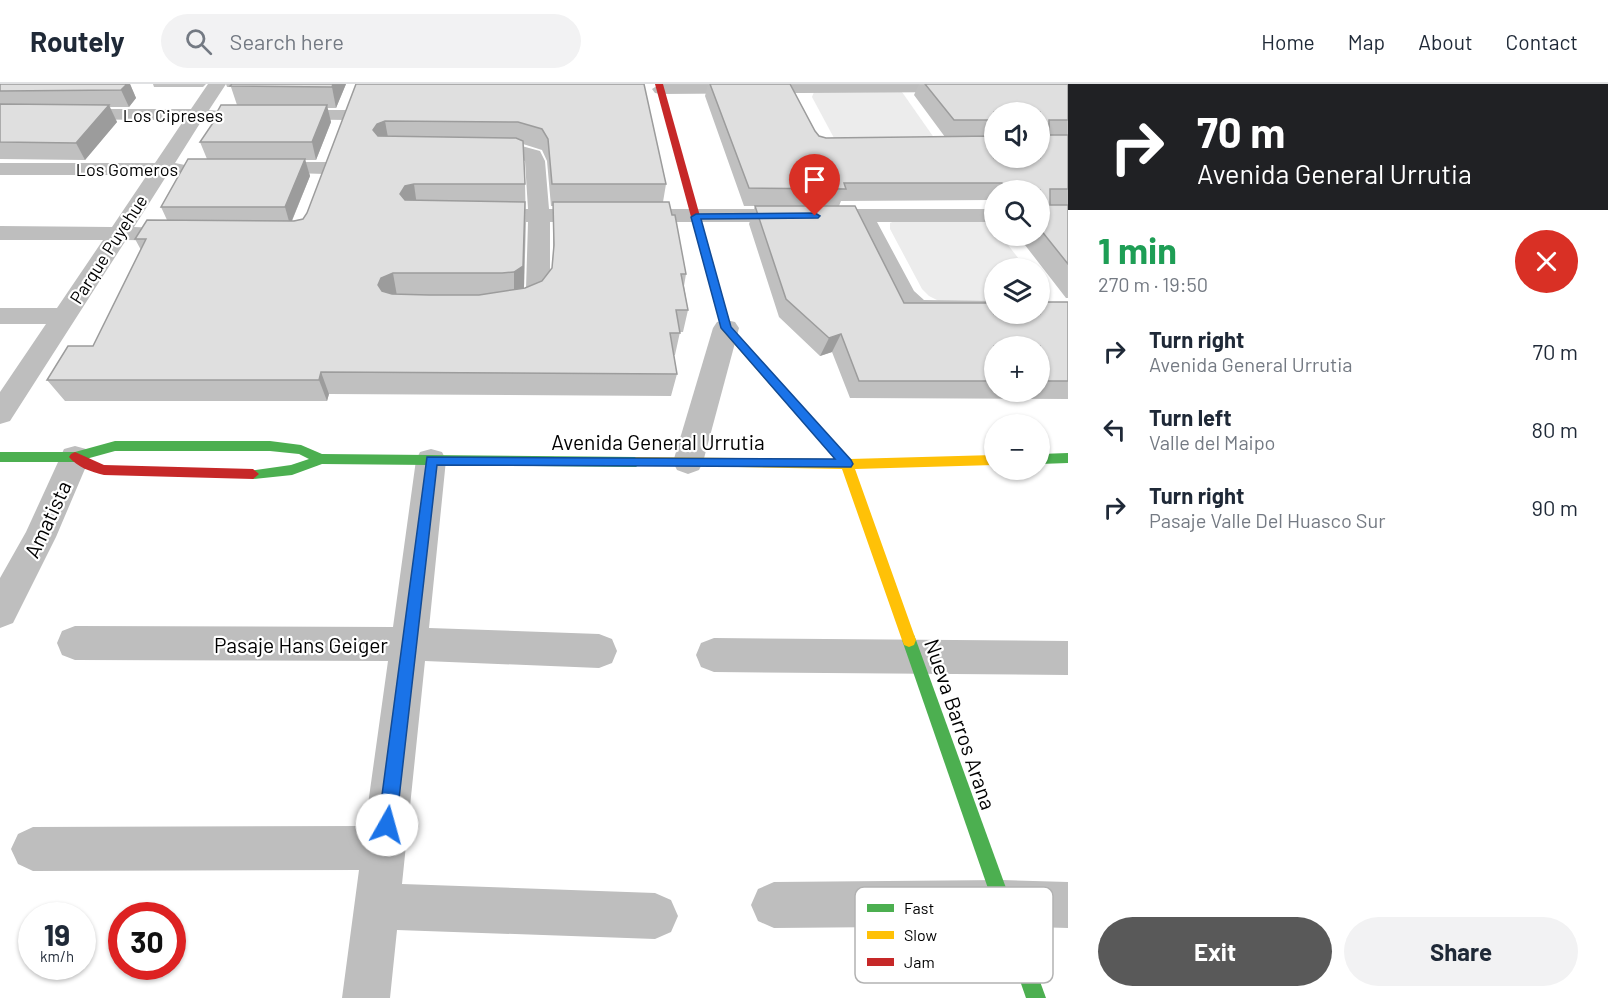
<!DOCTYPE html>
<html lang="en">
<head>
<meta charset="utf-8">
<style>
  :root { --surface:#fff; --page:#f2f2f3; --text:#1f2937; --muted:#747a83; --line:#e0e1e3; --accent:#595959 }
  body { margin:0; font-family:Barlow,sans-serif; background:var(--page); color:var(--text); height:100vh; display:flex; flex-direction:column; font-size:22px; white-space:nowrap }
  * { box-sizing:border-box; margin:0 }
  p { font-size:20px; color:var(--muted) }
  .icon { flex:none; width:33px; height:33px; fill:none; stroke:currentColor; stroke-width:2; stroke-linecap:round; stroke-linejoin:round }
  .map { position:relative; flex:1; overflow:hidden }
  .details { display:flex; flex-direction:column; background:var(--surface); width:540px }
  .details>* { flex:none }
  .top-card { background:#202124; color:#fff; overflow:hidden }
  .controls { position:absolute; left:984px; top:18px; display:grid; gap:12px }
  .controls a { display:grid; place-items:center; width:66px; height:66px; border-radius:50%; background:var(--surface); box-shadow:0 2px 4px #0004; font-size:30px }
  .speed { position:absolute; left:18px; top:818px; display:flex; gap:12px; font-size:30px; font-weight:700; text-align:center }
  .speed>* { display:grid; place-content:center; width:78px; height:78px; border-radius:50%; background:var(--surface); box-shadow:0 2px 4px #0004; line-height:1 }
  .speed small { font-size:15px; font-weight:400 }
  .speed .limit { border:9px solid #d22; background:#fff; color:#111 }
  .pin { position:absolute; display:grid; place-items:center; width:51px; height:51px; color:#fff; margin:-62px -26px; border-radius:50% 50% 50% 0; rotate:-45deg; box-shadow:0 0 6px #0007 }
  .pin .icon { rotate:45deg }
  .me { position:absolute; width:66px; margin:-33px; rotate:7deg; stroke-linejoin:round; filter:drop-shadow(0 0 4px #0008) }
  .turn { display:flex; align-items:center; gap:21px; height:126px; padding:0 30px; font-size:27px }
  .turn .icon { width:78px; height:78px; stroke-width:2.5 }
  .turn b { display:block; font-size:42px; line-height:51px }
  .round { display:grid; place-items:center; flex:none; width:63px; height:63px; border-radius:32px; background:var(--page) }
  .summary { display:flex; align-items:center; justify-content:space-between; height:102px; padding:0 30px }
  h1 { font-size:36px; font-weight:700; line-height:45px; color:#1e9e55 }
  .primary-button { display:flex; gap:12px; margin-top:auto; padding:12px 30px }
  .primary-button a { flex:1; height:69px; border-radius:36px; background:var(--accent); color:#fff; font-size:24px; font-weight:700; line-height:69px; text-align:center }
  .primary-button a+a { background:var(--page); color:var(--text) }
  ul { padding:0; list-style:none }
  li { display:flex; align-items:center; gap:18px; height:78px; padding:0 30px }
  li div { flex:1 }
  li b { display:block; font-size:22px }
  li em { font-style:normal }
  header { display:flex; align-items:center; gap:36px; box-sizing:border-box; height:84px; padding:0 30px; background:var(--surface); border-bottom:2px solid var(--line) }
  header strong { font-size:28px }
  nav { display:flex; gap:33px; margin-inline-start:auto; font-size:21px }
  .search { width:420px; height:54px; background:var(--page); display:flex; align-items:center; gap:15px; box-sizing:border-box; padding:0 21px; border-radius:33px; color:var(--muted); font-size:22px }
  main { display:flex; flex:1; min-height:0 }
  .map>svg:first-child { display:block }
</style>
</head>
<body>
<header>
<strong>Routely</strong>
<div class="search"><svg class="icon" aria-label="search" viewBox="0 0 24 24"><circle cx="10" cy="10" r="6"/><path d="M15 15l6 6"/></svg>Search here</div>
<nav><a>Home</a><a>Map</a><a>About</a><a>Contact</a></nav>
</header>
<main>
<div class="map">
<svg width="1068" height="914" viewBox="0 0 1068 914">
  <rect width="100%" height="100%" fill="#fff"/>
  <!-- green -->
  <g fill="#ececec">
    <path d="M814,8H902L937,58L834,54L812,13Z"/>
    <path d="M895,137L992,138L994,142V152H1001L1026,184H994V219L941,218L929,212L922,205L890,145V139Z"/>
  </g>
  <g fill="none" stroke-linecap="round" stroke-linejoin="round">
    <!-- street -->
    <g fill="#bebebe" fill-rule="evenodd">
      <path d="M208,0H226L209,26L220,27L223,31L220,35L202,36L175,79L185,81L188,85L185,89L167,91L134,143L191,145L194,150L191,155L183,157L126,156L10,337L0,340V308L46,240H0V224H57L103,156H0V142L112,143L147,91H0V79H155L184,36L0,35V25H191Z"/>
      <path d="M660,0H969L971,3L968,7L962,8L661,10L655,9L652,5Z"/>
      <path d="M284,26H346L352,27L355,31L352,35L346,36L278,35L275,31L278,27Z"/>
      <path d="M479,61H518L540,67L545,77L549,125H994V138H877L914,207L924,216L994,217V230H1004L994,233C970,233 927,238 906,226C889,216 865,158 855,138H550V205C540,223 519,233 498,227L495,222L498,217L516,212L526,205L528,138L480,139L472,137L469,132L472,127L480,125H528L525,77L517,73L472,71L469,67L472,63Z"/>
      <path d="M263,78H326L333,80L336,84L333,88L326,90L256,88L253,84L256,80Z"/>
      <path d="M726,236L735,238L739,244L703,378L699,386L688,390L677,386L673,378L713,244L717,238Z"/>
      <path d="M75,362L86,365L90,373L56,453L13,539L0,544V494L26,448L64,365Z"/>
      <path d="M431,365L442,368L446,376L429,544L599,550L612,555L617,567L612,579L599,584L425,577L402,800L655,809L671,816L678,832L671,848L655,855L397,846L390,914H342L359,786L33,787L18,780L11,765L18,750L33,743L365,742L388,577L75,576L62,571L57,559L62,547L75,542L393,543L416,376L420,368Z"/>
      <path d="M714,554L1068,557V591L714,588L701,583L696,571L701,559Z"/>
      <path d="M1002,796L1068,798V844L1002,842L774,844L758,837L751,821L758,805L774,798Z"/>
    </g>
    <!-- fast -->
    <g fill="#4caf50" fill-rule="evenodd">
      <path d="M115,357H270L301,361L322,370L636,373L642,378L636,383L322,380L292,391L253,395L247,390L249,387L291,381L309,375L299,370L270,367H115L75,378H0V368H75Z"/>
      <path d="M1068,369V379L1040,380V370Z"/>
      <path d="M909,549L914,551L916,556L1046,914H1026L902,556L904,551Z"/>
    </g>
    <!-- slow -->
    <path fill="#ffc107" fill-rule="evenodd" d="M721,222L726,225L731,243L850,375L994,371V381L855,385L916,556L914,561L909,563L904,561L902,556L842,385L632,381L630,378L636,373L835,375L722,246L716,225Z"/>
    <!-- jam -->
    <g fill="#c62828" fill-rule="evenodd">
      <path d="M655,0H663L726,225L725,227L721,228L716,225Z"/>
      <path d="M75,368L104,381L253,385L259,390L253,395L104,391C91,388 77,383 69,373L71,370Z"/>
    </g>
  </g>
  <!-- wall -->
  <g fill="#c0c0c0" fill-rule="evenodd">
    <path d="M0,0H130L136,14L129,23H109L117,38L85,76L0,75Z"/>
    <path d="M153,0H206L203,3H154Z"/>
    <path d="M226,0H346L336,24H327L331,38L316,76H305L310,92L292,137L303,135L307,129L356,0H644L666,100L663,118L672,131L686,190L684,202L688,226L683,248H680L675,271H674L677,290L671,312L329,310L327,317H65L47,296L93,262L141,166L135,155L167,136L161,123L207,75L200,58L217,33L216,30L237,21L231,3H227ZM523,60L542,66L547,77L551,122H553V170L552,184L542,197L523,205L524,204L526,140L525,100Z"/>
    <path d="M708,0H790L815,47L819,52L826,54L945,53L914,11L919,0H1068V214H1066L1018,152H1040V106H994V120L992,116L841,117L839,122L904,219L1068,218V315L850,314L832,268L820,272L779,233L749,140L755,122H818H744L705,12ZM994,28H1040L994,74ZM994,262H1040V308H994Z"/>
  </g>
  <!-- shaded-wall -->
  <g fill="#9c9c9c">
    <path d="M127,0H130L136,14L129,23L121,6Z"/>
    <path d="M333,0H346L336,24L332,3Z"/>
    <path d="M109,21L117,38L85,76L76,59Z"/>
    <path d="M327,21L331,38L316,76L312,58Z"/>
    <path d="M385,37L389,59L381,61L373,46L377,40Z"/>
    <path d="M305,75L310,92L290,141L285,123Z"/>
    <path d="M414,100L417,122L408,124L400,110L405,102Z"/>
    <path d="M525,118L524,204L514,211V188Z"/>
    <path d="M393,189L397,212L386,216L378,201L381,194Z"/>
    <path d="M841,250L832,268L820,272L829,254Z"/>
    <path d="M321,288L329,310L327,317L319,296Z"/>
  </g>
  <!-- building -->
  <g fill="#dfdfdf" stroke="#9c9c9c" stroke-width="1.5">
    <path d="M0,0H127L121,6L0,7Z"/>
    <path d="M232,0H333L332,3L230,2Z"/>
    <path d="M356,0H644L666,100H552L548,55L542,45L518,38L385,37L377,40L373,46L378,52L516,54L523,57L525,100H414L405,102L400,110L405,116L525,118L523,182L514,188L502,189H393L381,194L378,201L382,207L392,210L429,211H479L525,204L542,197L552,184L554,161L553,118H669L672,131H675L686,190H681L688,226H676L680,249H670L677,290L321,288L319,296H47L68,262H93L146,155H135L147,136L294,137L303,135L307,129Z"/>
    <path d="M710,0H790L815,47L819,52L826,54L994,52V74H1040V28H994V36H954L925,0H1068V36H1049V51H1068V105H1050V121H1068V180L1040,145V106H1008L1002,99H844L846,105L749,104Z"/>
    <path d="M0,20L109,21L76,59L0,58Z"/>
    <path d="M221,21H327L312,58H200L219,30H216Z"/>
    <path d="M188,75H305L285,123H161Z"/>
    <path d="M755,122H855L904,219H994V230H1040V218H1068V297H1040V262H994V297H859L841,250L829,254L786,215Z"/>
  </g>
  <!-- route -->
  <path fill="#1a73e8" stroke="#114b97" stroke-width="1.5" d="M815,129L820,132L818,134L701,135L731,243L851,376L853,380L851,383L437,381L396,741L393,747L387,750L381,747L378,741L427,373L835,375L721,244L691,133L696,130Z"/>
  <g text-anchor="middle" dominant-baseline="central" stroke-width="4.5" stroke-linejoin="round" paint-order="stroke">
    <!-- far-street labels -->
    <g font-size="18" fill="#000" stroke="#fff">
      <text x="173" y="31">Los Cipreses</text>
      <text x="127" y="85">Los Gomeros</text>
      <text transform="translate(108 165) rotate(-57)">Parque Puyehue</text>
    </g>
    <!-- street labels -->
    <g font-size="21" fill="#000" stroke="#fff">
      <text x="658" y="357">Avenida General Urrutia</text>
      <text transform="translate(47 435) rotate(-65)">Amatista</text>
      <text x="301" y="560">Pasaje Hans Geiger</text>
      <text transform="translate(961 640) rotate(71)">Nueva Barros Arana</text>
    </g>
  </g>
  <!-- legend -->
  <rect x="855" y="803" width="198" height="96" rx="9" fill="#fff" stroke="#b2b2b2" stroke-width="1.5"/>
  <rect x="867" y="820" width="27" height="8" fill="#4caf50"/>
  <rect x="867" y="847" width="27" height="8" fill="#ffc107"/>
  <rect x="867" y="874" width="27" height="8" fill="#c62828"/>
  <g font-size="16" fill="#000">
    <text x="904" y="830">Fast</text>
    <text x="904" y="857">Slow</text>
    <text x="904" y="884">Jam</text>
  </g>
</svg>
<div class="controls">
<a><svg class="icon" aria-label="sound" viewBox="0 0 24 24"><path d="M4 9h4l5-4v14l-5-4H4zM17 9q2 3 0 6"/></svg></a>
<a><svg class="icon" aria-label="search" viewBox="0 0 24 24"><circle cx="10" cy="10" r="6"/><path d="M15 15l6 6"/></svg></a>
<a><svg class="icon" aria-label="layers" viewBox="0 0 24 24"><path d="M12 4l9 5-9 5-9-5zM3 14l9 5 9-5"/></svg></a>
<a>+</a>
<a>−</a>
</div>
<div class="speed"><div>19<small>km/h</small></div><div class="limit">30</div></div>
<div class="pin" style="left:815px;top:132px;background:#d93025"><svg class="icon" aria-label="arrive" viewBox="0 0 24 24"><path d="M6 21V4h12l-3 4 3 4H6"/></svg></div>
<svg class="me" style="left:387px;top:741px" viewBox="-20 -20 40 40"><circle r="19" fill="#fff"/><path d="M0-13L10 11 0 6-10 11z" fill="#1a73e8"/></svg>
</div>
<section class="details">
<div class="top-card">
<div class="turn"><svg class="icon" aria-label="right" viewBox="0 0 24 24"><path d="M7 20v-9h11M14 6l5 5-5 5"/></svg><div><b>70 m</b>Avenida General Urrutia</div></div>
</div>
<div class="summary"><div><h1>1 min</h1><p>270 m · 19:50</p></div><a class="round" style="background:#d93025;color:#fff"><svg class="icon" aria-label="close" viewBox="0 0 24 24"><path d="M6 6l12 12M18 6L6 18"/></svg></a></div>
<ul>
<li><svg class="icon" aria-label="right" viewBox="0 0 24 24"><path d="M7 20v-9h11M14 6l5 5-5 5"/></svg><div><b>Turn right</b><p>Avenida General Urrutia</p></div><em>70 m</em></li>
<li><svg class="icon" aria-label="left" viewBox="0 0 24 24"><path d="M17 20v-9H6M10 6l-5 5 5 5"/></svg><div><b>Turn left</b><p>Valle del Maipo</p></div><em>80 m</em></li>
<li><svg class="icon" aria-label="right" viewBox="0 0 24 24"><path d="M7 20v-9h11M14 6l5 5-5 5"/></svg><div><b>Turn right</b><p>Pasaje Valle Del Huasco Sur</p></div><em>90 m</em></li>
</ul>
<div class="primary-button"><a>Exit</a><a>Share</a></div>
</section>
</main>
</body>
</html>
